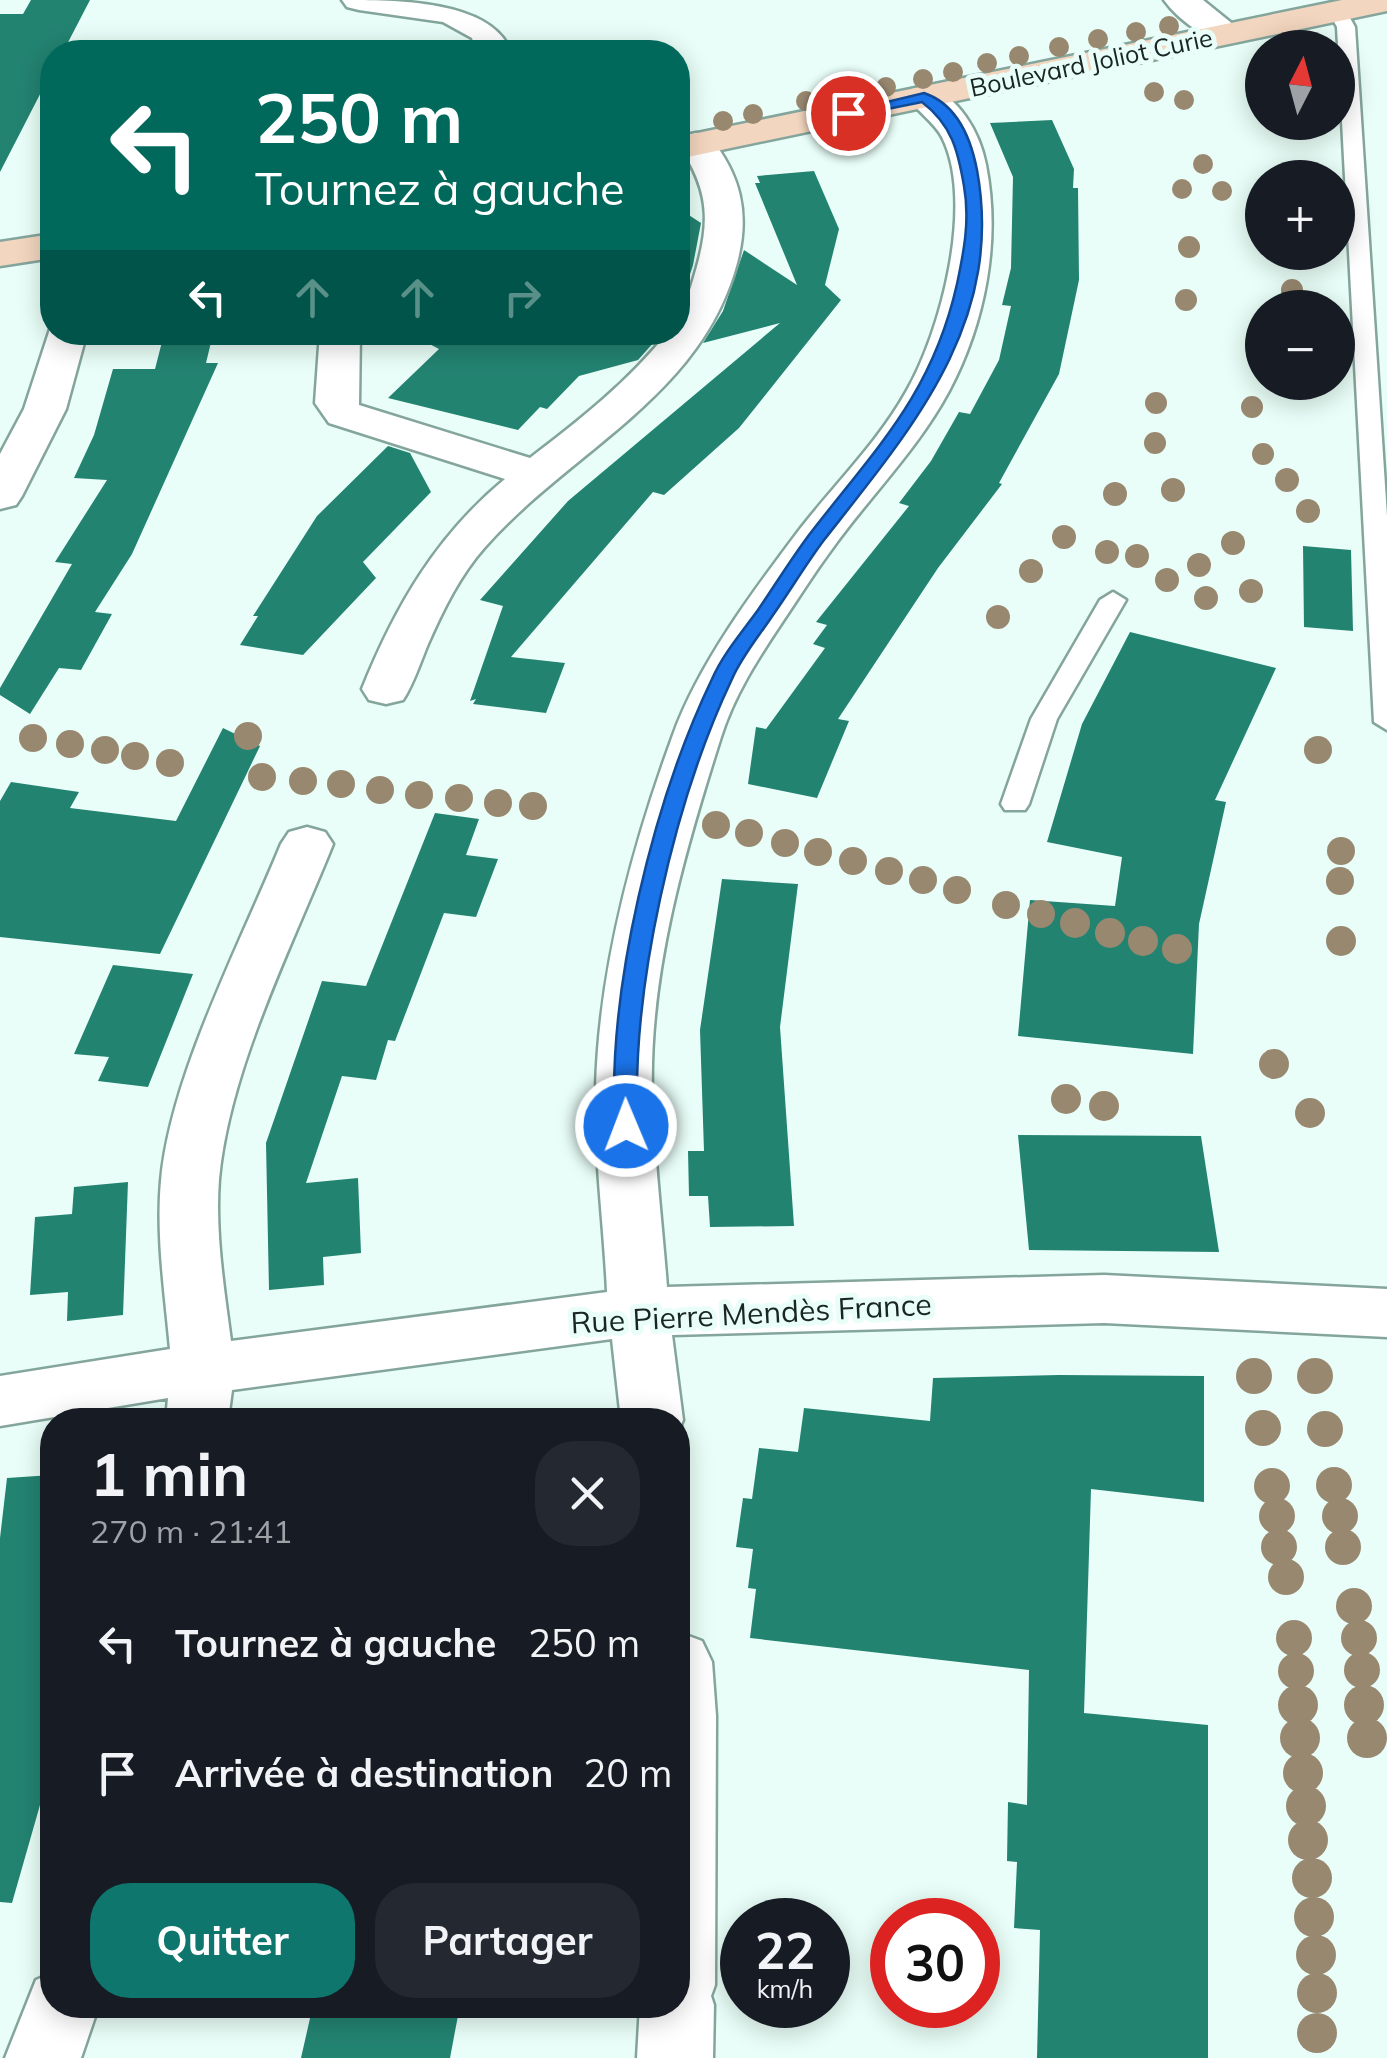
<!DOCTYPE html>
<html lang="fr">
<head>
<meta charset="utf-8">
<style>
  :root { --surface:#171b24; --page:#242831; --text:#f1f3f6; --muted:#9ea1a6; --accent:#0f766e }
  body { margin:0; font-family:Mulish,sans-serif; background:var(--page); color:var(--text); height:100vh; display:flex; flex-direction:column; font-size:38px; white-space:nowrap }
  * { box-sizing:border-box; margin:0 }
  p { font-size:32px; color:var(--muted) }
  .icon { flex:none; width:55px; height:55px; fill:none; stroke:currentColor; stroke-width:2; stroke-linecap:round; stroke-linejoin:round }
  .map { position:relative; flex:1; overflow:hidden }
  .details { position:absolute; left:40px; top:1408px; width:650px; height:610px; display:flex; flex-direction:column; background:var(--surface); border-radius:40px; box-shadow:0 5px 25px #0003 }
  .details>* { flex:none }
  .top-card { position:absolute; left:40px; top:40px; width:650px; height:305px; border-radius:40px; box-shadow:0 5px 25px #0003; background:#00695c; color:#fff; overflow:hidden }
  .needle { width:65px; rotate:6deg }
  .buttons { position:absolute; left:1245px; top:30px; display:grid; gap:20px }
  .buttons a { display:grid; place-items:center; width:110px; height:110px; border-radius:50%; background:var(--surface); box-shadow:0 5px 25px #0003; font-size:50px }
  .speed { position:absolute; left:720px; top:1898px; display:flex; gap:20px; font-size:50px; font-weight:700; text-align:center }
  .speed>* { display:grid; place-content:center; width:130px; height:130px; border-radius:50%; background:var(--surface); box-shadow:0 5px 25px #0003; line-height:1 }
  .speed small { font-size:25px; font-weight:400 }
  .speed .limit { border:15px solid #d22; background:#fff; color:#111 }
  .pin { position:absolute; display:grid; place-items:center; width:85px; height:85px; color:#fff; margin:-42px; border:5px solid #fff; border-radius:50%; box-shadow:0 2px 10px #0007 }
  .me { position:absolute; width:110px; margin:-55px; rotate:359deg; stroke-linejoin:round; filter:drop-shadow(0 0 8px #0008) }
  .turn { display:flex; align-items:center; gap:35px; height:210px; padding:0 50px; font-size:45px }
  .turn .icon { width:130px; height:130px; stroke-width:2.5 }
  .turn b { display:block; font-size:70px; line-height:85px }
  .lanes { display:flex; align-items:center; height:95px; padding:0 50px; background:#0003; justify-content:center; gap:50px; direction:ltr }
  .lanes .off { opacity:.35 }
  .round { display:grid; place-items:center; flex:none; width:105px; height:105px; border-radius:40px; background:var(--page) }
  .head { display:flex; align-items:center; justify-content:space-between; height:170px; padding:0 50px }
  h1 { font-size:60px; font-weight:700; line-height:75px }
  .button { display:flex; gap:20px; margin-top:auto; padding:20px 50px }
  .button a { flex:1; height:115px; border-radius:40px; background:var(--accent); color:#fff; font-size:40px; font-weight:700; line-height:115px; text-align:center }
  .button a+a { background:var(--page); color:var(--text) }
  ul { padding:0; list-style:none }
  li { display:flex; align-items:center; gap:30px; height:130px; padding:0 50px }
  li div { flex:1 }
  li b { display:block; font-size:38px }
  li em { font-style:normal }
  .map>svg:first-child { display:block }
</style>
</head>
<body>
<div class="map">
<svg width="1387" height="2058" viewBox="0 0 1387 2058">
  <rect width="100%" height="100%" fill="#e9fef8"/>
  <!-- building -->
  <g fill="#238371">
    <path d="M31,0H90L63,52H52V71L0,172V14H23Z"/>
    <path d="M1052,120L1074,169L1073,188H1078L1079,280L1059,374L999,483L1002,484L938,568L838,719L849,721L817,798L748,784L756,727L766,729L825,648L813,644L827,625L816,622L909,506L899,503L931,461L959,412L970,414L999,360L1011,306L1002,305L1011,268L1013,177L990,123Z"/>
    <path d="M814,171L839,229L825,285L841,300L739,428L664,495L653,492L511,657L565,663L546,713L473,704L476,699L470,701L503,606L480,600L568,501L780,323L703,343L723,311L744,250L797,285L755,183H760L757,176Z"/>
    <path d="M678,208L701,223L693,265L678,312Z"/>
    <path d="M407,332H663L638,360L579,376L547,409L540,407L518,430L388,398L439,349Z"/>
    <path d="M163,338H212L206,363H218L132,554L95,612L112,614L81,670L59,668L30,714L0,695V688L72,564L55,562L107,480L74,478L94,435L113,369H155Z"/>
    <path d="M388,446L410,453L431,492L363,562L376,578L303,655L240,645L258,616H253L317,516Z"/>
    <path d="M1303,546L1351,550L1353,631L1304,627Z"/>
    <path d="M1130,632L1276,668L1215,800L1226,802L1199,924L1193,1054L1018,1036L1030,900L1115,906L1122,857L1047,842L1082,724Z"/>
    <path d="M223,728L260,746L160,954L0,937V801L11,782L79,792L70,808L176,821Z"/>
    <path d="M435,813L479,819L466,855L498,859L476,917L444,913L395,1041L388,1040L376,1080L342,1076L306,1183L358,1178L361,1253L323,1257L324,1285L269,1290L266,1143L322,981L366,986Z"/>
    <path d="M722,879L798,884L780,1027L794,1226L710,1227L708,1196H689L688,1151H704L700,1030Z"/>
    <path d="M113,965L193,974L148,1087L98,1081L109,1057L74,1054Z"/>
    <path d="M1018,1135L1201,1136L1219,1252L1029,1250Z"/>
    <path d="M128,1182L123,1315L67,1321L68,1292L30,1295L35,1217L72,1214L74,1187Z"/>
    <path d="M1059,1375L1204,1376V1502L1091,1489L1084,1713L1208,1725V2058H1037L1040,1930L1014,1928L1017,1862L1007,1861L1008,1802L1027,1805L1029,1670L750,1638L756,1589L748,1588L753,1549L736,1547L743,1498L752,1499L759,1448L798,1452L804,1408L930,1421L933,1378Z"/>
    <path d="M52,1475V1763L12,1903L0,1902V1538L7,1478Z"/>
    <path d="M313,2005H460L450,2058H301Z"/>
  </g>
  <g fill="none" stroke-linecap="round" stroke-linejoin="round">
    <!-- lane casing -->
    <g stroke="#84a59c" stroke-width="5">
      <g id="lane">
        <path d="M1337,5L1344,7L1355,27L1387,516V730L1374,722L1337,27L1328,11Z"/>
        <path d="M1113,592L1126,600L1057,719L1029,804L1025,810H1005L1001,804L1031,719L1100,600Z"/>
      </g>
    </g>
    <!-- street casing -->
    <g stroke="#84a59c" stroke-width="5">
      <g id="street">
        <path d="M342,0C396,0 492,0 511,52H476L472,38L443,22L359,10L347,7Z"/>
        <path d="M1164,0H1203L1245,34L1240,41C1215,48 1179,21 1164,0Z"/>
        <path d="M925,86C959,95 980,133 986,165C1001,241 985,323 949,391C918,449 870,496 832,549C814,573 798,599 781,624C757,660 734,696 721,737C685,850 649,972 652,1092C654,1157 662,1222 667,1287L1104,1275L1387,1289V1337L1104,1323L672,1335L683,1420L678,1432V1420H621L612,1339L232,1390L228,1420H166L168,1398L0,1426V1376L170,1349C165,1294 156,1236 161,1181C170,1077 241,942 281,844L289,832L307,827L325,832L333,844C292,946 229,1070 219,1179C215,1233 224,1288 231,1341L607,1292C604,1225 594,1156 596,1088C599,969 632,847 673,735C699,663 754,590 800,529C835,484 878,442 906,392C941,332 975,202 942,137C934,122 917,111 907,97L912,89Z"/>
        <path d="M696,133L709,136C741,175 750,214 737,263C701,397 571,450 485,547C460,575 443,610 428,644C420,663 414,683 403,700L386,704L369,700L362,689C395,607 436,536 505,479L329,423L315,403L320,332H360L359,405L530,458C580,420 628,382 668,332H678C678,314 685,305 691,287C709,229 714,196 678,144L683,136Z"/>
        <path d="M52,323V332H87L66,409L22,496L16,505L0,509V454L24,409Z"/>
        <path d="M678,1632L702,1641L712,1662L716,1716L715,1985L711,1996L714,2005L713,2058H637L640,2005H678Z"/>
        <path d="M52,1973V2005H99L81,2058H5L36,1980Z"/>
      </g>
    </g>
    <!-- secondary casing -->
    <g stroke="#84a59c" stroke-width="5">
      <g id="secondary">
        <path d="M1342,0H1387V11L678,159V137Z"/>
        <path d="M52,234V258L0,266V242Z"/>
      </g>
    </g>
    <!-- lane -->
    <use href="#lane" fill="#fff" fill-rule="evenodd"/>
    <!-- street -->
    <use href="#street" fill="#fff" fill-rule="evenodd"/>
    <!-- secondary -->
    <use href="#secondary" fill="#f3d6bf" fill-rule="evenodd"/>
  </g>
  <!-- trees -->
  <g fill="#998870">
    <circle cx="1169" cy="26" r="10"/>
    <circle cx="1136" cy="32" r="10"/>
    <circle cx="1098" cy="39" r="10"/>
    <circle cx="1059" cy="47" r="10"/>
    <circle cx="1019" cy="56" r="10"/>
    <circle cx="987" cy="63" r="10"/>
    <circle cx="953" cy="72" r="10"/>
    <circle cx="923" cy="79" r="10"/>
    <circle cx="886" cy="87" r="10"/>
    <circle cx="1154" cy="92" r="10"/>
    <circle cx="848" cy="94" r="10"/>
    <circle cx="1184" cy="100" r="10"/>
    <circle cx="806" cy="101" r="10"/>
    <circle cx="753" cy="114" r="10"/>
    <circle cx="723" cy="121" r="10"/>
    <circle cx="1203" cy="164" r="10"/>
    <circle cx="1182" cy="189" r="10"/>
    <circle cx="1222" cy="191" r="10"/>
    <circle cx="1189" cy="247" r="11"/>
    <circle cx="1292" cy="290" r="11"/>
    <circle cx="1186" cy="300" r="11"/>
    <circle cx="1156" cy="403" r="11"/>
    <circle cx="1252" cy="407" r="11"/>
    <circle cx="1155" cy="443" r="11"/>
    <circle cx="1263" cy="454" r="11"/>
    <circle cx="1287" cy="480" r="12"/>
    <circle cx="1173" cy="490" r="12"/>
    <circle cx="1115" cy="494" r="12"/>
    <circle cx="1308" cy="511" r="12"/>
    <circle cx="1064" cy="537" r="12"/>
    <circle cx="1233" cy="543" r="12"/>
    <circle cx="1107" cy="552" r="12"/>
    <circle cx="1137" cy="556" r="12"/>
    <circle cx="1199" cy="565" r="12"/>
    <circle cx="1031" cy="571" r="12"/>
    <circle cx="1167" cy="580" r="12"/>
    <circle cx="1251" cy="591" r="12"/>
    <circle cx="1206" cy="598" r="12"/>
    <circle cx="998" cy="617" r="12"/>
    <circle cx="248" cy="736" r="14"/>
    <circle cx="33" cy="738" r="14"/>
    <circle cx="70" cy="744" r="14"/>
    <circle cx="105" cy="750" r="14"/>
    <circle cx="1318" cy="750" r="14"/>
    <circle cx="135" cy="756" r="14"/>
    <circle cx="170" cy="763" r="14"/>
    <circle cx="262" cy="777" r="14"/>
    <circle cx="303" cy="781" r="14"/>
    <circle cx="341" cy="784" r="14"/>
    <circle cx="380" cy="790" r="14"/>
    <circle cx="419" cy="795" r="14"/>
    <circle cx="459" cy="798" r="14"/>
    <circle cx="498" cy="803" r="14"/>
    <circle cx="533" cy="806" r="14"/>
    <circle cx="716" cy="825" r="14"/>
    <circle cx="749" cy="833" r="14"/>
    <circle cx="785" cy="843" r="14"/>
    <circle cx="1341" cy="851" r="14"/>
    <circle cx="818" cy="852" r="14"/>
    <circle cx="853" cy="861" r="14"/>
    <circle cx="889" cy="871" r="14"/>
    <circle cx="923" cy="880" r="14"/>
    <circle cx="1340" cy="881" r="14"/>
    <circle cx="957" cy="890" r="14"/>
    <circle cx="1006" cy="905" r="14"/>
    <circle cx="1041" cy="914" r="14"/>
    <circle cx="1075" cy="923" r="15"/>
    <circle cx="1110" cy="933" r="15"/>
    <circle cx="1143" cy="941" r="15"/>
    <circle cx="1341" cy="941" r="15"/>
    <circle cx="1177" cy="949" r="15"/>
    <circle cx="1274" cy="1064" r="15"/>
    <circle cx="1066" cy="1099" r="15"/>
    <circle cx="1104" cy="1106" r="15"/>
    <circle cx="1310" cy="1113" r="15"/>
    <circle cx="1254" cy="1376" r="18"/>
    <circle cx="1315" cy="1376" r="18"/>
    <circle cx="1263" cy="1428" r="18"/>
    <circle cx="1325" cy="1429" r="18"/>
    <circle cx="1334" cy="1485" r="18"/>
    <circle cx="1272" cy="1486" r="18"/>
    <circle cx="1277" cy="1516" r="18"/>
    <circle cx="1340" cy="1516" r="18"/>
    <circle cx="1279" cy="1547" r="18"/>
    <circle cx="1343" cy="1547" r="18"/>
    <circle cx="1286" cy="1577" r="18"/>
    <circle cx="1354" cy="1606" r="18"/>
    <circle cx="1294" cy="1638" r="18"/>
    <circle cx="1359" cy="1638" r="18"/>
    <circle cx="1362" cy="1670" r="18"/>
    <circle cx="1296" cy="1671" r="18"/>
    <circle cx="1298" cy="1705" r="20"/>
    <circle cx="1364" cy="1705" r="20"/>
    <circle cx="1300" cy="1738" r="20"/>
    <circle cx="1367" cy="1738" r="20"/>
    <circle cx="1303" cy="1773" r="20"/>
    <circle cx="1306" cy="1806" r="20"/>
    <circle cx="1308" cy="1840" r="20"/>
    <circle cx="1312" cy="1878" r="20"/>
    <circle cx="1314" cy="1917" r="20"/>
    <circle cx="1316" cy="1955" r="20"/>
    <circle cx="1317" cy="1993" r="20"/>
    <circle cx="1317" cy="2033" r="20"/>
  </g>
  <!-- route -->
  <path fill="#1a73e8" stroke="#114b97" stroke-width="2.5" d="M924,93C957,104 971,139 977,170C1005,323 911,429 824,540C806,564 790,591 773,615C759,636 742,656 732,679C674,801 630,992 638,1126L626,1135L615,1126C607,990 653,802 712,679C723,654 742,632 758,610C775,585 791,559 809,535C876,448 932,395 957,284C964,251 970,220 964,186C958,151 952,125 922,102L848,117L841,113Z"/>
  <g text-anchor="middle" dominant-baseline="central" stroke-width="10" stroke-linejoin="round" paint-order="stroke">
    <!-- far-street labels -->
    <g font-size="25" fill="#192623" stroke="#e9fef8">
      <text transform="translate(1091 62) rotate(-12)">Boulevard Joliot Curie</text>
    </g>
    <!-- street labels -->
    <g font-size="30" fill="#192623" stroke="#e9fef8">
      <text transform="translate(751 1313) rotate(-3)">Rue Pierre Mendès France</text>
    </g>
  </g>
</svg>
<div class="buttons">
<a><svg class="needle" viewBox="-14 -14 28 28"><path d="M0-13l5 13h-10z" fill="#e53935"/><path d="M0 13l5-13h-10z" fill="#9ea1a6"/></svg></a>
<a>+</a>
<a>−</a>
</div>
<div class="speed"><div>22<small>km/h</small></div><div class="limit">30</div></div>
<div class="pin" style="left:848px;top:113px;background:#d93025"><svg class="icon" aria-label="arrive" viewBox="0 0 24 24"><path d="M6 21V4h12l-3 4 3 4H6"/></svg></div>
<svg class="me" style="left:626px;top:1126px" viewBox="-20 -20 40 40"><circle r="17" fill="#1a73e8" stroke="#fff" stroke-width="3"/><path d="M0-11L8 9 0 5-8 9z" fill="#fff"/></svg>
<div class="top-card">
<div class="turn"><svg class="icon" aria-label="left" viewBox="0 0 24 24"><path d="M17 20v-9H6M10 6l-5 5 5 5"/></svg><div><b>250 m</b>Tournez à gauche</div></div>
<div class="lanes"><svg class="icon" aria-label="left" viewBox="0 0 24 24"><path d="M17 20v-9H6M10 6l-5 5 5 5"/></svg><svg class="icon off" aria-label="ahead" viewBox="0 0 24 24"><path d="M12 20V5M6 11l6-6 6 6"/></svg><svg class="icon off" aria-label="ahead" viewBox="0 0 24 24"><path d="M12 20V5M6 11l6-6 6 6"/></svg><svg class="icon off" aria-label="right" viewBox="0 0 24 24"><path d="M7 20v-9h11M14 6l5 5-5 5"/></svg></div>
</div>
<section class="details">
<div class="head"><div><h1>1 min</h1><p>270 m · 21:41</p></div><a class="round"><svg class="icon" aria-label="close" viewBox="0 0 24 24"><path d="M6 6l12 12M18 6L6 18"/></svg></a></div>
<ul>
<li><svg class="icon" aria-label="left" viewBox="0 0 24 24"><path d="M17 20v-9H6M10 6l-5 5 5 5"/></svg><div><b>Tournez à gauche</b></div><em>250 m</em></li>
<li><svg class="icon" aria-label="arrive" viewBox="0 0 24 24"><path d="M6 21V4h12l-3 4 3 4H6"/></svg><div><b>Arrivée à destination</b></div><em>20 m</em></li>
</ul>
<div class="button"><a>Quitter</a><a>Partager</a></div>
</section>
</div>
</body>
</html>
